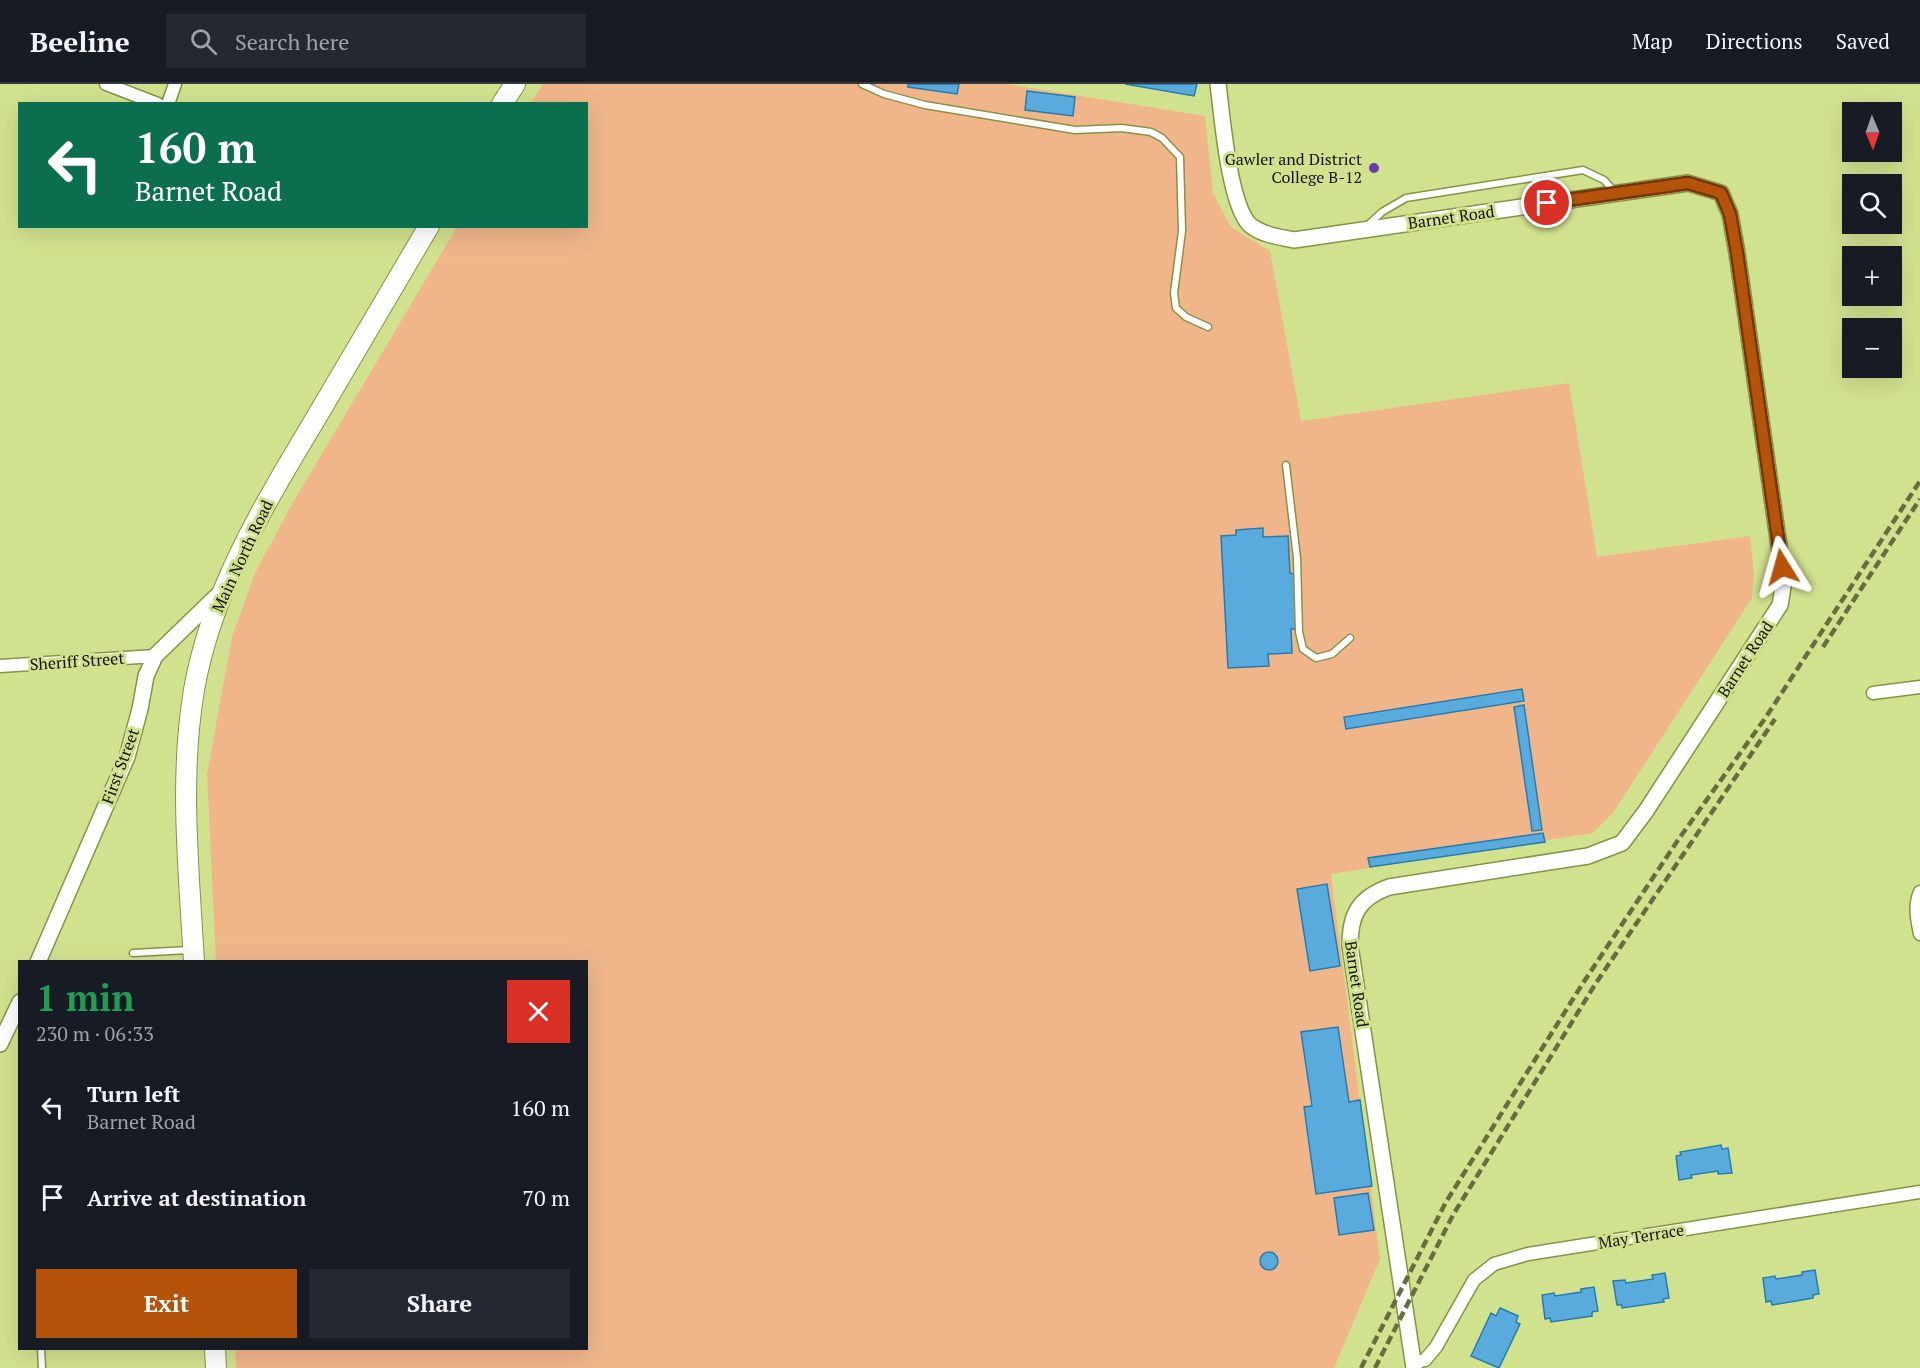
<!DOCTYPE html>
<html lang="en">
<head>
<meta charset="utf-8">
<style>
  :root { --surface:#171b24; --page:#242831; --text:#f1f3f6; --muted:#9ea1a6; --line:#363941; --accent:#b45309 }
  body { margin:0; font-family:"PT Serif",serif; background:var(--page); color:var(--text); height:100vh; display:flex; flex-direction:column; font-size:22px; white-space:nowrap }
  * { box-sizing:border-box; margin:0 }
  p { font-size:20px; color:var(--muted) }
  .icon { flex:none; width:33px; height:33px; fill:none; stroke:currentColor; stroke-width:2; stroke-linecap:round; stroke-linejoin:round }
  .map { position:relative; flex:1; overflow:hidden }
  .panel { position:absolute; left:18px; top:876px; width:570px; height:390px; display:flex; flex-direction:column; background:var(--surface); border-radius:0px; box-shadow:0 6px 24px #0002 }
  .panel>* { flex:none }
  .top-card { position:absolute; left:18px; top:18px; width:570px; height:126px; border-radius:0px; box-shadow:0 6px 24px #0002; background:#0b6e4f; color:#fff; overflow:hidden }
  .needle { width:39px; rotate:178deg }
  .controls { position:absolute; left:1842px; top:18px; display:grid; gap:12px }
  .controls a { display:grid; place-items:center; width:60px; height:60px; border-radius:0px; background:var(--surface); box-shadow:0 6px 24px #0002; font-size:30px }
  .pin { position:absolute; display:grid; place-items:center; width:51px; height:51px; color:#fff; margin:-26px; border:3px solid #fff; border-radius:50%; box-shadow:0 2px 6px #0007 }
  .me { position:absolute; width:66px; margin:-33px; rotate:352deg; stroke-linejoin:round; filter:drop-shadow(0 0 4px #0008) }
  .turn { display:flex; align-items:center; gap:21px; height:126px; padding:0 18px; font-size:27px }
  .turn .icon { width:78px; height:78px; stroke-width:2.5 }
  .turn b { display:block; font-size:42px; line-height:51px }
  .round { display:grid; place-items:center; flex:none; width:63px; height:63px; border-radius:0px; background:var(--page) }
  .summary { display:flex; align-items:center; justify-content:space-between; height:102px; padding:0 18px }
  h1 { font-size:36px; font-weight:700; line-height:45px; color:#1e9e55 }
  .primary-button { display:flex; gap:12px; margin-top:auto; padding:12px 18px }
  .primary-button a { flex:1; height:69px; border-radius:0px; background:var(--accent); color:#fff; font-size:24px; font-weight:700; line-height:69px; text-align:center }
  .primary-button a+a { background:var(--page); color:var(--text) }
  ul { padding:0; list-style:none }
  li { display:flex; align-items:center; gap:18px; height:90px; padding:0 18px }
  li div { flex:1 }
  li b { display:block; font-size:22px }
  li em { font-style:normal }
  header { display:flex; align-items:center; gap:36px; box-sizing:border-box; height:84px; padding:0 30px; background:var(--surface); border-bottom:2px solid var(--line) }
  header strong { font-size:28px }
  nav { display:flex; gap:33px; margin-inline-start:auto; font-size:21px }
  .search { width:420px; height:54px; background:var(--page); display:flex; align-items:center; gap:15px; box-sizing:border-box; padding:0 21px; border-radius:0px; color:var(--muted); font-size:22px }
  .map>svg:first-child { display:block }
</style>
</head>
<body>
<header>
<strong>Beeline</strong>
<div class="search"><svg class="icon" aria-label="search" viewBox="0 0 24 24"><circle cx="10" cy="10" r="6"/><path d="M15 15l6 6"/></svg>Search here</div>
<nav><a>Map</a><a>Directions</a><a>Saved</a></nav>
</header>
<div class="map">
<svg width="1920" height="1284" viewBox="0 0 1920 1284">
  <rect width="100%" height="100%" fill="#d1e28f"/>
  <!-- green -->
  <path fill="#f0b68a" d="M543,0H1007L1205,32L1213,109L1231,143L1270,167L1301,337L1569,299L1597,473L1750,452L1754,491L1752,514L1613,729L1593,749L1331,790L1380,1175L1334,1284H236L235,1265L586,1264V878H216L207,690L232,553L255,489L292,420L457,143L586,142V20L531,19Z"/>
  <!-- building -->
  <g fill="#5aabdd" stroke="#277cac" stroke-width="1.5">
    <path d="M908,0H959L957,10L908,3Z"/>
    <path d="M1125,0H1197L1194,12Z"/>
    <path d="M1027,7L1075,13L1073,32L1025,26Z"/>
    <path d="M1263,444V453L1288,452L1290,489L1294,490L1297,545H1291L1292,569L1268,570L1269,582L1228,584L1221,452L1236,451V446Z"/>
    <path d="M1522,605L1524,617L1346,645L1344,633Z"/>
    <path d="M1524,621L1542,746L1532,747L1514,623Z"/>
    <path d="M1543,749L1545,758L1370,783L1368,774Z"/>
    <path d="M1327,800L1340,882L1310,887L1297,805Z"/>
    <path d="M1338,943L1349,1018L1360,1016L1372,1102L1316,1110L1304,1023L1312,1022L1301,948Z"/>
    <path d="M1721,1061L1722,1065L1728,1064L1732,1089L1718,1090V1087L1691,1091L1692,1094L1679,1096L1676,1072L1681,1071L1680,1068Z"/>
    <path d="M1368,1109L1374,1146L1339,1151L1334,1114Z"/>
    <circle cx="1269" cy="1177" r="9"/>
    <path d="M1815,1186L1819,1210L1813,1211V1214L1772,1221L1771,1217L1766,1218L1763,1194L1775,1192L1776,1195L1802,1191V1188Z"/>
    <path d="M1665,1189L1669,1214L1663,1215L1664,1218L1622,1224V1221H1617L1613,1197L1625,1196L1626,1199L1653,1195L1652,1191Z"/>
    <path d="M1594,1203L1598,1227L1592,1228V1232L1551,1238L1550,1234L1545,1235L1542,1211L1554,1209L1555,1212L1581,1208V1205Z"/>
    <path d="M1500,1224L1518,1232L1516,1238L1520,1240L1499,1284L1471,1272L1491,1229L1496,1232Z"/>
  </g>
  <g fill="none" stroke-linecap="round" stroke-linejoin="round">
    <!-- service casing -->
    <g stroke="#859443" stroke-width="9">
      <g id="service">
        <path d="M862,0L884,10L925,21L1075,46L1122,44L1151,48L1162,54L1180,73L1182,147L1174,209L1176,224L1186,233L1208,243"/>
        <path d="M1368,141L1382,128L1406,114L1583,86L1604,96L1615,108"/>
        <path d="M1286,381L1297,474L1299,548L1303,565L1316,574L1332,570L1350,554"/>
        <path d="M133,869L189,866"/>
        <path d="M41,1264L42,1284"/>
      </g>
    </g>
    <!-- minor casing -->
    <g stroke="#859443" stroke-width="15">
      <g id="minor">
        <path d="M106,0L158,20"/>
        <path d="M168,20L175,0"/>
        <path d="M0,582L155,572"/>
        <path d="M1873,609L1920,603"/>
        <path d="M1920,808C1914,821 1917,836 1920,850"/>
        <path d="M1413,1279L1425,1276L1436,1263L1474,1196L1494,1180L1528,1170L1920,1108"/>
      </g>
    </g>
    <!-- tertiary casing -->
    <g stroke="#859443" stroke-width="18">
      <g id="tertiary">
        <path d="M1218,0C1222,31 1229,121 1250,141C1262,151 1280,153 1294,156L1688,99L1721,109L1730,130L1737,169L1784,497L1780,521L1646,727L1622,759L1588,772L1389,803C1359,814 1350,830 1350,861L1414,1284"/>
        <path d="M38,878L127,673L140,625L146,592L155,572L220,509"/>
        <path d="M0,960L20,918"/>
      </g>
    </g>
    <!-- primary casing -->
    <g stroke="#859443" stroke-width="22">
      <g id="primary">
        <path d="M502,20L515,0"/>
        <path d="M194,878C189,788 179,695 194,606C211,507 265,419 316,334C354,270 391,206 429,142"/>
        <path d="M215,1264L216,1284"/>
      </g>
    </g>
    <!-- service -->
    <use href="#service" stroke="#fff" stroke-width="6"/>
    <!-- minor -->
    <use href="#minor" stroke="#fff" stroke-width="12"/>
    <!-- tertiary -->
    <use href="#tertiary" stroke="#fff" stroke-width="15"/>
    <!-- primary -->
    <use href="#primary" stroke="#fff" stroke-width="20"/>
    <!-- rail -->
    <g stroke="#646e3f" stroke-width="4.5" stroke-dasharray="9 4.5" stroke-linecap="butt">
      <path d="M1823,563L1920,415"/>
      <path d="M1361,1284L1446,1118L1583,899L1678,756L1766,633L1920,397"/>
      <path d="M1375,1284L1453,1131L1596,899L1775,635"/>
    </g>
  </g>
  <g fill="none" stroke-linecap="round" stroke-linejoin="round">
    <!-- route casing -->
    <g stroke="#753606" stroke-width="15">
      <path id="route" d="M1547,119L1688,99L1721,109L1730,130L1737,169L1782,483"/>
    </g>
    <!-- route -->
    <use href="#route" stroke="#b45309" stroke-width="10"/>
  </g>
  <!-- markers -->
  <circle fill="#6a38af" stroke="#d1e28f" stroke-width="2" cx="1374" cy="84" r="6"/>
  <g text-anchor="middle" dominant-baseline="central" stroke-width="6" stroke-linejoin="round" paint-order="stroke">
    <!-- poi labels -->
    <g font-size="16" fill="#0e1200" stroke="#d1e28f" text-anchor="end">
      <text x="1362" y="75">Gawler and District<tspan x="1362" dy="18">College B-12</tspan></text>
    </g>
    <!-- street labels -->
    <g font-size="16" fill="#0e1200" stroke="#d1e28f">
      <text transform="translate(1451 133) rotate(-8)">Barnet Road</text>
      <text transform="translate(242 472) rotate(-65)">Main North Road</text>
      <text transform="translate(1745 575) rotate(-57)">Barnet Road</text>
      <text transform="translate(77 577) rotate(-4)">Sheriff Street</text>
      <text transform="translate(120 682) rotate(-70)">First Street</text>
      <text transform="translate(1357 900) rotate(82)">Barnet Road</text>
      <text transform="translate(1641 1152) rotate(-9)">May Terrace</text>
    </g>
  </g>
</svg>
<div class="controls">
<a><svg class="needle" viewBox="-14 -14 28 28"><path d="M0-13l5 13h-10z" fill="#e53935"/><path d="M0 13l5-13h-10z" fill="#9ea1a6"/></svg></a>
<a><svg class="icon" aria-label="search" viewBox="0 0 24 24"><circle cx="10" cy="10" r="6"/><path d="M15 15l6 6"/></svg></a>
<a>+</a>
<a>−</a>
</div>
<div class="pin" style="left:1547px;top:119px;background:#d93025"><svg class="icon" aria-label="arrive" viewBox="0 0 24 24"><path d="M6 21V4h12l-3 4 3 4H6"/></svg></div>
<svg class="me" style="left:1782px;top:483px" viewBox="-20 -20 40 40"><path d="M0-17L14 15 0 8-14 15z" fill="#b45309" stroke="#fff" stroke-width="4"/></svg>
<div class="top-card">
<div class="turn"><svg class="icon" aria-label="left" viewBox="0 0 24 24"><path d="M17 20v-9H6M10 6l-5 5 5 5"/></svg><div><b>160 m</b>Barnet Road</div></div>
</div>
<section class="panel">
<div class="summary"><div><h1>1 min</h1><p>230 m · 06:33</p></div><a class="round" style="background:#d93025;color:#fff"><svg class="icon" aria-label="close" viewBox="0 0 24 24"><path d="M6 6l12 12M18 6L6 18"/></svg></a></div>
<ul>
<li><svg class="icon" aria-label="left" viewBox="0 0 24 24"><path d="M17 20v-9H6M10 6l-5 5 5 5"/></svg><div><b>Turn left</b><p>Barnet Road</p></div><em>160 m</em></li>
<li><svg class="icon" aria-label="arrive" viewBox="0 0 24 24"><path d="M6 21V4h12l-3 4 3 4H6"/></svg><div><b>Arrive at destination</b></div><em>70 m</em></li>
</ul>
<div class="primary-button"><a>Exit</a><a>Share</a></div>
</section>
</div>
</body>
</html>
